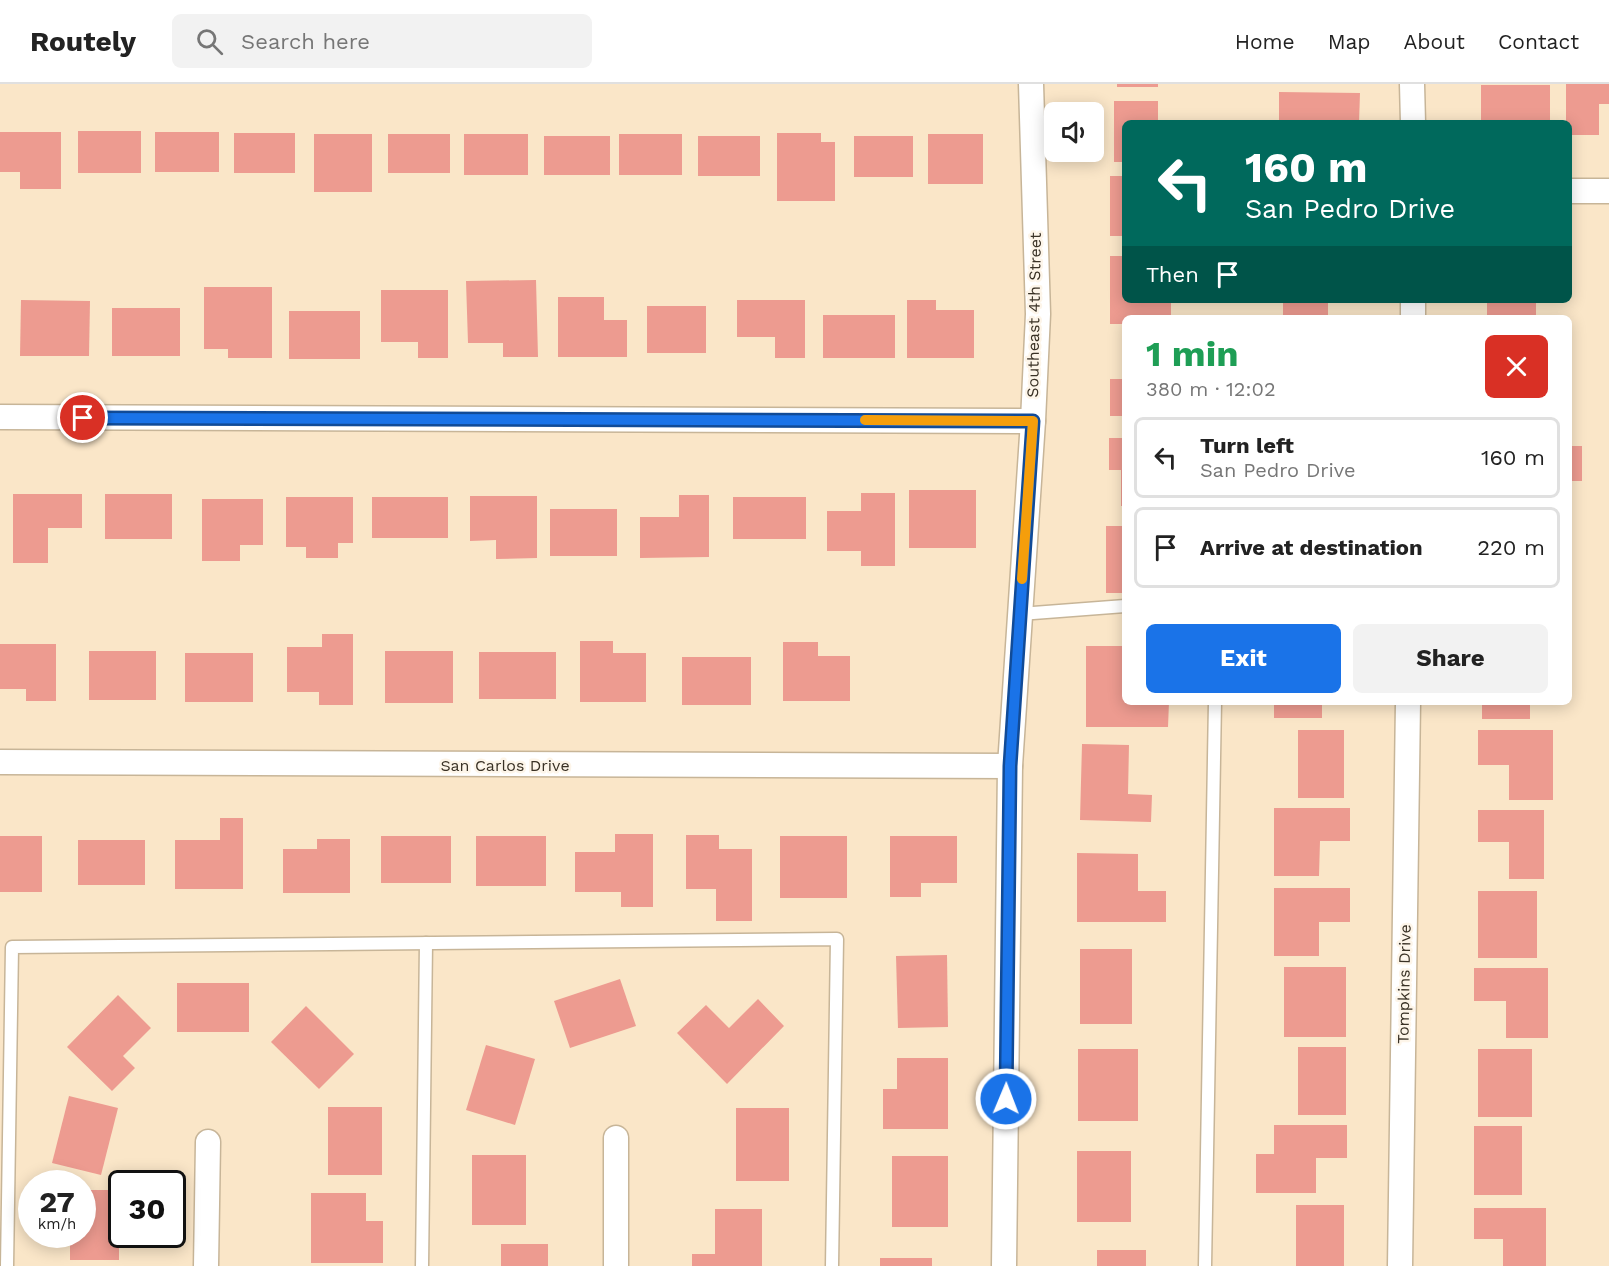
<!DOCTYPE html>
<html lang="en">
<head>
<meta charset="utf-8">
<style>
  :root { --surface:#fff; --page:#f2f2f2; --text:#222; --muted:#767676; --line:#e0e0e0; --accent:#1a73e8 }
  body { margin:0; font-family:"Work Sans",sans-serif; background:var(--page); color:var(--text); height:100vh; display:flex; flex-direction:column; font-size:22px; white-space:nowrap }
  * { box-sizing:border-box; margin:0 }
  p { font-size:20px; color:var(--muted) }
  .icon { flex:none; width:33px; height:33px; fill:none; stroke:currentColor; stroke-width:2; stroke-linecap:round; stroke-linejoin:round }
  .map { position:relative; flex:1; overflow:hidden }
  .side { position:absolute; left:1122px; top:231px; width:450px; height:390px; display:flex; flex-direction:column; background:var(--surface); border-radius:9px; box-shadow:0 3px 15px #0003 }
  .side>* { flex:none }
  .top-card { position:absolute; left:1122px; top:36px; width:450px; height:183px; border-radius:9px; box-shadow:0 3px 15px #0003; background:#00695c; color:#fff; overflow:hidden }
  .buttons { position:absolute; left:1044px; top:18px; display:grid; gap:12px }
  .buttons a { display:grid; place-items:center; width:60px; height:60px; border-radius:9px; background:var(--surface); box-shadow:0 3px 15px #0003; font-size:30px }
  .speed { position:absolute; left:18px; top:1086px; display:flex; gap:12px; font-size:30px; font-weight:700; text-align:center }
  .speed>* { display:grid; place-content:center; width:78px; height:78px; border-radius:50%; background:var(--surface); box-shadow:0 3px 15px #0003; line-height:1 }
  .speed small { font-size:15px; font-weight:400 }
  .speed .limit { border:3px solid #111; border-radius:9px; background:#fff; color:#111 }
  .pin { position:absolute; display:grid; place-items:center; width:51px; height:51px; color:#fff; margin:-26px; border:3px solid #fff; border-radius:50%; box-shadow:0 2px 6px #0007 }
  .me { position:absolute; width:66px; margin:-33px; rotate:1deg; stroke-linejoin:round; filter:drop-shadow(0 0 4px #0008) }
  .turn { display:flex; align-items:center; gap:21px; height:126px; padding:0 24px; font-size:27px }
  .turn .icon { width:78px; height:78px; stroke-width:2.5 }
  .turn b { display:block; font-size:42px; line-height:51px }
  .then { display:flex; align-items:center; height:57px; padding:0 24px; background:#0003; gap:12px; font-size:22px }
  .round { display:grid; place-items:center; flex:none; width:63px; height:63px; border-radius:9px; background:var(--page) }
  .summary { display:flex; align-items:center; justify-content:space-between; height:102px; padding:0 24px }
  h1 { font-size:36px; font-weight:700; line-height:45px; color:#1e9e55 }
  .button { display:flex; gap:12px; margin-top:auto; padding:12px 24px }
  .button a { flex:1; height:69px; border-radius:9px; background:var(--accent); color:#fff; font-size:24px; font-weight:700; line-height:69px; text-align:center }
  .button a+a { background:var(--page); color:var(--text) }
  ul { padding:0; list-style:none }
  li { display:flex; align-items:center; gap:18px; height:81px; margin:0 12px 9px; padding:0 12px; border:3px solid var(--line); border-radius:9px }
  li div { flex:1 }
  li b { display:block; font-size:22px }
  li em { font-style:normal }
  header { display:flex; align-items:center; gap:36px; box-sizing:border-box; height:84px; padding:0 30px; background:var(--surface); border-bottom:2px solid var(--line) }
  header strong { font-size:28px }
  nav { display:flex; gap:33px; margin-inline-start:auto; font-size:21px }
  .search { width:420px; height:54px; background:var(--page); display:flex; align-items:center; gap:15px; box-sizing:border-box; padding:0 21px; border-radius:9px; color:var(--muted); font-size:22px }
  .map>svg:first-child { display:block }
</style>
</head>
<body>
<header>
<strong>Routely</strong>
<div class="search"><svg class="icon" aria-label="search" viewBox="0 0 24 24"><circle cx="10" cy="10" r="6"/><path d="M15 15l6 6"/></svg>Search here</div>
<nav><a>Home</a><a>Map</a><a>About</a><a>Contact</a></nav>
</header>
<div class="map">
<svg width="1609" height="1182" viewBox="0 0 1609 1182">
  <rect width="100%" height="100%" fill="#fae6c8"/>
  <!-- building -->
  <g fill="#ed9b90">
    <rect x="1117" y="0" width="41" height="3"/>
    <path d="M1566,0H1609V20H1599V51H1569V39H1566Z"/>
    <rect x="1481" y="1" width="69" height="38"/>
    <path d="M1279,8L1360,9L1359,39H1279Z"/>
    <path d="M1114,17H1158V39H1125V78H1114Z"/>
    <rect x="78" y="47" width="63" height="42"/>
    <path d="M0,48H61V105H20V88H0Z"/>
    <rect x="155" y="48" width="64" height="40"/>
    <rect x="234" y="49" width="61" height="40"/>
    <path d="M777,49H821V58H835V117H777Z"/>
    <rect x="314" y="50" width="58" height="58"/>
    <rect x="388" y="50" width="62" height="39"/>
    <rect x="464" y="50" width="64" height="41"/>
    <rect x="619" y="50" width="63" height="41"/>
    <rect x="928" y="50" width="55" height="50"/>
    <rect x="544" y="52" width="66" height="39"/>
    <rect x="698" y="52" width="62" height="40"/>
    <rect x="854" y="52" width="59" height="41"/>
    <rect x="1110" y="92" width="15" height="60"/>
    <path d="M1110,172H1125V216H1171V234H1125V240H1110Z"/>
    <path d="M536,196L538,273H503V259H468L466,197Z"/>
    <path d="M204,203H272V274H228V265H204Z"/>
    <path d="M381,206H448V274H418V258H381Z"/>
    <path d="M558,213H604V236H627V273H558Z"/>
    <path d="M21,216L90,217L89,272H20Z"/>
    <path d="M737,216H805V274H775V253H737Z"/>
    <path d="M907,216H936V226H974V274H907Z"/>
    <rect x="1283" y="216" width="45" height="18"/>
    <rect x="1487" y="216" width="49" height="18"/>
    <rect x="647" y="222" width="59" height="47"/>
    <rect x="112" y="224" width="68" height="48"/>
    <rect x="289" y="227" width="71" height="48"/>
    <rect x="823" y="231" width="72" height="43"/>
    <rect x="1110" y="295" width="15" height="37"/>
    <path d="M1109,354H1125V422H1121V386H1109Z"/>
    <rect x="1569" y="362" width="13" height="35"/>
    <rect x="909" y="406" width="67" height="58"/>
    <path d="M861,409H895V482H861V467H827V427H861Z"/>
    <path d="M13,410H82V444H48V479H13Z"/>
    <rect x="105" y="410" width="67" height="45"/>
    <path d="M679,411H709V473L640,474V433H679Z"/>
    <path d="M470,412H537V474L496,475V456L470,457Z"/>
    <path d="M286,413H353V459H338V474H306V463H286Z"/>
    <rect x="372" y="413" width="76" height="41"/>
    <rect x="733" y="413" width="73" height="42"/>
    <path d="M202,415H263V461H240V477H202Z"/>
    <rect x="550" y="425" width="67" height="47"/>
    <rect x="1106" y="442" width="19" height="67"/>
    <path d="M322,550H353V621H319V608H287V563H322Z"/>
    <path d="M580,557H613V569H646V618H580Z"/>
    <path d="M783,558H818V572H850V617H783Z"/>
    <path d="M0,560H56V617H26V605H0Z"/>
    <path d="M1086,562H1125V618H1169L1168,643H1086Z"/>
    <rect x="89" y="567" width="67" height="49"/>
    <rect x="385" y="567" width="68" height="52"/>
    <rect x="479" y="568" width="77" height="47"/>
    <rect x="185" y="569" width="68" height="49"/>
    <rect x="682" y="573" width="69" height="48"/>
    <rect x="1274" y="618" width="48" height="16"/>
    <rect x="1482" y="618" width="48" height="17"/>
    <rect x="1298" y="646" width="46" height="68"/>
    <path d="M1478,646H1553V716H1509V681H1478Z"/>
    <path d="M1082,660L1129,661L1128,710L1152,711L1151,738L1080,736Z"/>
    <path d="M1274,724H1350V757H1320L1319,792H1274Z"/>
    <path d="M1478,726H1544V795H1509V758H1478Z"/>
    <path d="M220,734H243V805H175V756H220Z"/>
    <path d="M615,750H653V823H621V808H575V768H615Z"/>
    <path d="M686,751H719V765H752V837H716V805H686Z"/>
    <rect x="0" y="752" width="42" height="56"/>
    <rect x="381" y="752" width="70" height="47"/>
    <rect x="476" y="752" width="70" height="50"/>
    <rect x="780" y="752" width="67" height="62"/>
    <path d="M890,752H957V799H921V813H890Z"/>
    <path d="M317,755H350V809H283V765H317Z"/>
    <rect x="78" y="756" width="67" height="45"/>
    <path d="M1077,769L1138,770V807H1166V838H1077Z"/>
    <path d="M1274,804H1350V838H1319V872H1274Z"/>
    <rect x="1478" y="807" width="59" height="67"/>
    <rect x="1080" y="865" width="52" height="75"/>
    <path d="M947,871L948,943L898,944L896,872Z"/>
    <rect x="1284" y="883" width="62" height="70"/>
    <path d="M1474,884H1548V954H1506V917H1474Z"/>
    <path d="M620,895L636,942L570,964L554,917Z"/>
    <rect x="177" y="899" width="72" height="49"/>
    <path d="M118,911L151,944L123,972L135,984L112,1007L67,963Z"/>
    <path d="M758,915L784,942L727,1000L677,949L706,921L729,944Z"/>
    <path d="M306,922L354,970L319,1005L271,958Z"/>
    <path d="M486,961L535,975L515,1041L466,1026Z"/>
    <rect x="1298" y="963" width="48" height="68"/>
    <rect x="1078" y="965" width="60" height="72"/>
    <rect x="1478" y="965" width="54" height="68"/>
    <path d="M897,974H948V1045H883V1005H897Z"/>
    <path d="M69,1012L118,1024L101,1091L52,1079Z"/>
    <rect x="328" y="1023" width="54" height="68"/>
    <rect x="736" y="1024" width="53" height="73"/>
    <path d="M1274,1041H1347V1074H1316V1109H1256V1070H1274Z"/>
    <rect x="1474" y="1042" width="48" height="69"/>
    <rect x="1077" y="1067" width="54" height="71"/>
    <rect x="472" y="1071" width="54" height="70"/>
    <rect x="892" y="1072" width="56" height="71"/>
    <path d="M82,1106H119V1176H70V1150H82Z"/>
    <path d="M311,1109H366V1137H383V1179H311Z"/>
    <rect x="1296" y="1121" width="48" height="61"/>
    <path d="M1474,1124H1546V1182H1503V1155H1474Z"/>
    <path d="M715,1125H762V1182H692V1170H715Z"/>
    <rect x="501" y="1160" width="47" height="22"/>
    <rect x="1097" y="1166" width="49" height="16"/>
    <rect x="880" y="1174" width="52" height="8"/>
  </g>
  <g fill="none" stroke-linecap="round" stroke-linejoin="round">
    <!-- lane casing -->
    <g stroke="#c7b598" stroke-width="15">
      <g id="lane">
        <path d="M1020,530L1125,522"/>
        <path d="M7,1182L12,863L837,855L832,1182"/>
        <path d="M422,1182L426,859"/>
        <path d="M1205,1182L1215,618"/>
      </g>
    </g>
    <!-- street casing -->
    <g stroke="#c7b598" stroke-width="27">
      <g id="street">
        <path d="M1412,0L1413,39"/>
        <path d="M1569,107H1609"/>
        <path d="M1413,234V216"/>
        <path d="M0,333L1033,337"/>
        <path d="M0,678L1010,682"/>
        <path d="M206,1182L208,1058"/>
        <path d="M616,1182V1054"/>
        <path d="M1004,1182L1010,682L1033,337L1038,230L1031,0"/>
        <path d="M1400,1182L1408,618"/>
      </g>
    </g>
    <!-- lane -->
    <use href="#lane" stroke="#fff" stroke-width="12"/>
    <!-- street -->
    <use href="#street" stroke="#fff" stroke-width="24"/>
  </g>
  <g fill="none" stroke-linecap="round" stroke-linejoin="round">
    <!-- route casing -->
    <g stroke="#114b97" stroke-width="15">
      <path id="route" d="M83,334L1033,337L1010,682L1006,1015"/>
    </g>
    <!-- route -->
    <use href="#route" stroke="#1a73e8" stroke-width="10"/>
    <!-- slow -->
    <path stroke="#f59e0b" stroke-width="10" d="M865,336L1033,337L1022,495"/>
  </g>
  <g text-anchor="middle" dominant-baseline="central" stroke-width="5" stroke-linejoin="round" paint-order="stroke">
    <!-- street labels -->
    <g font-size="16" fill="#393125" stroke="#fdf5e9">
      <text transform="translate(1034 231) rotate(-89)">Southeast 4th Street</text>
      <text x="505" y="681">San Carlos Drive</text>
      <text transform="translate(1404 900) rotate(-89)">Tompkins Drive</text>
    </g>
  </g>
</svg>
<div class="buttons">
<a><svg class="icon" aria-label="sound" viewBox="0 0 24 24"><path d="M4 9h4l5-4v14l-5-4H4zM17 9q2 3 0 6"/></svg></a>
</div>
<div class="speed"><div>27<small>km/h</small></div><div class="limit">30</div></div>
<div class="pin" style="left:83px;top:334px;background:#d93025"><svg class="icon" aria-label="arrive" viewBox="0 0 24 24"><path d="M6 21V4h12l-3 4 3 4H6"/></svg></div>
<svg class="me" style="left:1006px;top:1015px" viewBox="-20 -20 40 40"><circle r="17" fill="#1a73e8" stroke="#fff" stroke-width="3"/><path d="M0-11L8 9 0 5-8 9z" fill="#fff"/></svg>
<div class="top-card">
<div class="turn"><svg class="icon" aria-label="left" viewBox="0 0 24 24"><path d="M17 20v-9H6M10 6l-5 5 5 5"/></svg><div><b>160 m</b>San Pedro Drive</div></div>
<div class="then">Then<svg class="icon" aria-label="arrive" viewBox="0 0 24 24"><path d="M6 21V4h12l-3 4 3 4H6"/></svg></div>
</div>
<section class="side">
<div class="summary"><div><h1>1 min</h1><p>380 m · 12:02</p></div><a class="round" style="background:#d93025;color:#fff"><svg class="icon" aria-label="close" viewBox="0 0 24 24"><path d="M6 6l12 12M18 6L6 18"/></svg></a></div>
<ul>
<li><svg class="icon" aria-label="left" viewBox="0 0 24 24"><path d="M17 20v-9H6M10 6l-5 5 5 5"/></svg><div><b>Turn left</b><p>San Pedro Drive</p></div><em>160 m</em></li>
<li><svg class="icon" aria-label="arrive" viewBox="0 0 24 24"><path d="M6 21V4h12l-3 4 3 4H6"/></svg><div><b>Arrive at destination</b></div><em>220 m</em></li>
</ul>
<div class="button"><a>Exit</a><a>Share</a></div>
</section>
</div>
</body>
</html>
